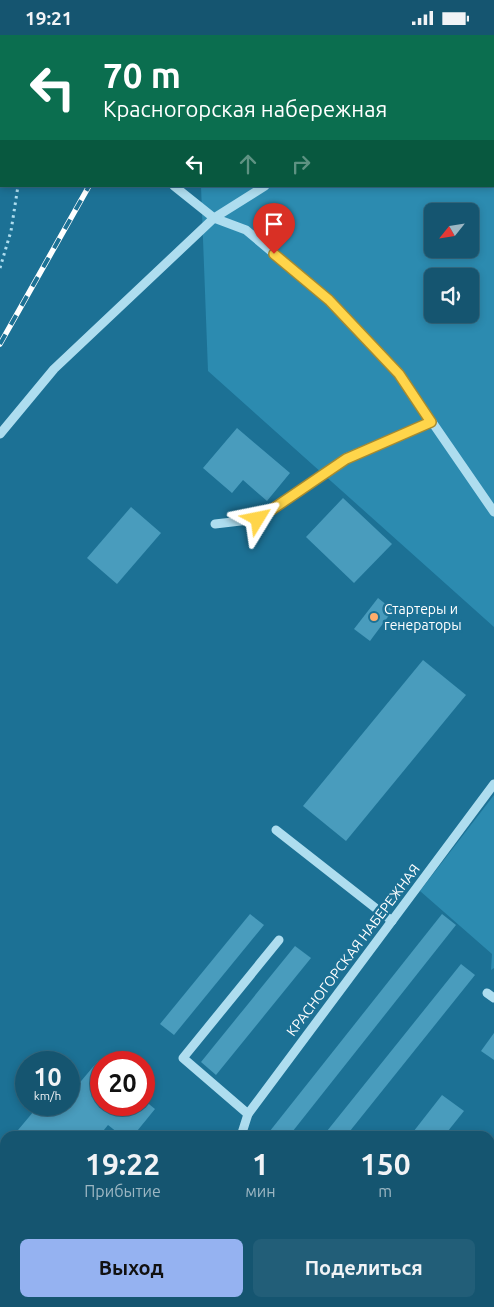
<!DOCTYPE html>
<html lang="ru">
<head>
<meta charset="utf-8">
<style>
  :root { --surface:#155570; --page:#225e78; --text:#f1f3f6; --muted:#9db7c3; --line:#346b83; --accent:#95b2f1 }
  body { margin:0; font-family:Ubuntu,sans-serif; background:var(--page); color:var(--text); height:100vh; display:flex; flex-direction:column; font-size:19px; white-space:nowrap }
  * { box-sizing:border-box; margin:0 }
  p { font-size:16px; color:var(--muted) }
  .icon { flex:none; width:28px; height:28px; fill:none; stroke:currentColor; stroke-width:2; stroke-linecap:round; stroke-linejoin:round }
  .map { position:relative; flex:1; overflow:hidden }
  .panel { position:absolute; left:0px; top:1096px; width:495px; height:176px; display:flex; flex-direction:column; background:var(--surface); border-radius:15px 15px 0 0; box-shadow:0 2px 8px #0003,0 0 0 1px var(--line) }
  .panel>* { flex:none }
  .banner { position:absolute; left:0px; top:0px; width:495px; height:152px; box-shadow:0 2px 8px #0003,0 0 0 1px var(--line); background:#0b6e4f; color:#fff; overflow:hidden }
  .needle { width:32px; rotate:240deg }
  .fabs { position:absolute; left:424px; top:168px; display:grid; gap:10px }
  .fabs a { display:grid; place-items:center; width:55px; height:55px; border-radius:8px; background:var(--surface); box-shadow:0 2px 8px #0003,0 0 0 1px var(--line); font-size:25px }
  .speed { position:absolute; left:15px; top:1016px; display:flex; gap:10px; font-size:25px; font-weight:700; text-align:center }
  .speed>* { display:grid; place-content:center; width:65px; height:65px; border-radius:50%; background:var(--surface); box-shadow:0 2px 8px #0003,0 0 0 1px var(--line); line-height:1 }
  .speed small { font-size:12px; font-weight:400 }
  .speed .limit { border:8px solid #d22; background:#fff; color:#111 }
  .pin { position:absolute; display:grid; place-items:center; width:42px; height:42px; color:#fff; margin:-51px -21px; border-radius:50% 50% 50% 0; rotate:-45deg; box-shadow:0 0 5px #0007 }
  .pin .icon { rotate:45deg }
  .me { position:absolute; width:55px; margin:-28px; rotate:55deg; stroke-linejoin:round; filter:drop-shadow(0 0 4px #0008) }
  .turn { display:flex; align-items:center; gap:18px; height:105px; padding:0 20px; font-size:22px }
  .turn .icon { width:65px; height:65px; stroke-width:2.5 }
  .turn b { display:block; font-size:35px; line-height:42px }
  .lanes { display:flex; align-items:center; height:48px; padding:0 20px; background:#0003; justify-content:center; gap:25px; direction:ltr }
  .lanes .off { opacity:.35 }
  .eta { display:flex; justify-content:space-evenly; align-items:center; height:85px; text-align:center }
  .eta b { font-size:30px; font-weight:600; line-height:35px }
  .action { display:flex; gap:10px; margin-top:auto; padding:10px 20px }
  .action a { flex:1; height:58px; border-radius:8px; background:var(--accent); color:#111; font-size:20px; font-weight:600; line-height:58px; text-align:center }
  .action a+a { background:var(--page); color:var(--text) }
  .status { display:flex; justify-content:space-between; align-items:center; height:35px; padding:0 25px; background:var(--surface); direction:ltr }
  .status svg { height:14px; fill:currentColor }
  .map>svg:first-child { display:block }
</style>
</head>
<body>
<div class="status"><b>19:21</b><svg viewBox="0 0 49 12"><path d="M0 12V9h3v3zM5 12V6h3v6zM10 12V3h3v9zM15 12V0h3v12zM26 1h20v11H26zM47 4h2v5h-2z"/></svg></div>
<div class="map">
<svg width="494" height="1272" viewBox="0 0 494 1272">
  <rect width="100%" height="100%" fill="#1c7195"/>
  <!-- green -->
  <g fill="#2c8bb0" fill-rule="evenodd">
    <path d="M105,0H494V592L208,336L201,151H494V1H105ZM432,176H470V214H432ZM432,241H470V279H432Z"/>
    <path d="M494,760V933L491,935L492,919L420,856Z"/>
  </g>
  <!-- building -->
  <g fill="#499cbd">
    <path d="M237,393L290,438L267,466L243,445L232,458L203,433Z"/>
    <path d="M343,463L392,509L354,548L306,502Z"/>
    <path d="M131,472L161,498L117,549L87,523Z"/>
    <path d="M378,563L393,575L370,606L354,594Z"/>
    <path d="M423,625L466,660L346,806L303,771Z"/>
    <path d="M250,879L264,890L174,1000L160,989Z"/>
    <path d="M442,879L456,890L289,1101H266Z"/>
    <path d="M295,911L311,923L216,1040L201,1027Z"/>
    <path d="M461,929L475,940L346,1101H323Z"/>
    <path d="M494,998V1025L481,1016Z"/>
    <path d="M98,1026L101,1029V1070H144V1065L155,1074L133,1101H122L108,1090L99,1101H13L39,1070H69V1057L71,1058Z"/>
    <path d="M442,1060L464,1076L444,1101H410Z"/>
    <path d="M5,1111V1214L0,1220V1117Z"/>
  </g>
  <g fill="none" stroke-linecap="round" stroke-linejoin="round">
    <!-- path -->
    <g stroke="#aeddef" stroke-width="3" stroke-dasharray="2.5 4" stroke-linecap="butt">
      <path d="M0,233L11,196L18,151"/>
      <path d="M490,1163L494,1159"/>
      <path d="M490,1245L494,1242"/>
      <path d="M355,1272L360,1268"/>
      <path d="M458,1272L463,1268"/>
    </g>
    <!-- minor -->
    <g stroke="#aeddef" stroke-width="9">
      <path d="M84,1V0"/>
      <path d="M174,151L214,183L246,195L329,265L399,339L494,477"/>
      <path d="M0,399L54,334L214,183L265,151"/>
      <path d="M215,489L258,484L346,423L431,387"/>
      <path d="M276,795L392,886"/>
      <path d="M487,958L494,963"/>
      <path d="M248,1079L183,1023L279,905"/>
      <path d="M241,1101L248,1079L494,749"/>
      <path d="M169,1268L174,1272"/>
      <path d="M266,1268L267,1272"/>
    </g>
    <!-- major -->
    <g stroke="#f6fcff" stroke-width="12">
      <path d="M490,1216L494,1213"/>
      <path d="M406,1272L414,1268"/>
    </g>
    <!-- rail casing -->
    <g stroke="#fff" stroke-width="5.5">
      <g id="rail">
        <path d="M173,1L174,0"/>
        <path d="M0,309L89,151"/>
      </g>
    </g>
    <!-- rail -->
    <use href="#rail" stroke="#1c7195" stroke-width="4" stroke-dasharray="11" stroke-linecap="butt"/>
  </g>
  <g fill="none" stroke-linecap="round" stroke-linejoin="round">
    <!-- route casing -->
    <g stroke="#a68a30" stroke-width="12">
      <path id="route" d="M258,484L346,424L431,387L399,339L329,265L274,219"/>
    </g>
    <!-- route -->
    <use href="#route" stroke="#ffd54a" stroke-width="9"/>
  </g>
  <!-- markers -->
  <circle fill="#ffad6c" stroke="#1c7195" stroke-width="2" cx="374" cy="582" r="5"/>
  <g text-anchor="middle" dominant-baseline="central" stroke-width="5" stroke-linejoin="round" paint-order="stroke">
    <!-- poi labels -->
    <g font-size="14" fill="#fff" stroke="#1c7195" text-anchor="start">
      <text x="384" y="574">Стартеры и<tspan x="384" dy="16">генераторы</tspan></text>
    </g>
    <!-- street labels -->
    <g font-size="14" fill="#fff" stroke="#1c7195">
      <text transform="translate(353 915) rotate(-53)">КРАCНОГОРСКАЯ НАБЕРЕЖНАЯ</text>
    </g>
  </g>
</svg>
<div class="fabs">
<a><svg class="needle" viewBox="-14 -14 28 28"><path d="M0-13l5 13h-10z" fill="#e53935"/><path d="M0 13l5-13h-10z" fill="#9db7c3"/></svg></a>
<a><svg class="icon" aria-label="sound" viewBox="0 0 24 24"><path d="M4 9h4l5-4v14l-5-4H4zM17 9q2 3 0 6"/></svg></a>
</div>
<div class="speed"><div>10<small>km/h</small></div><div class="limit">20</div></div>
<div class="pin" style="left:274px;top:219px;background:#d93025"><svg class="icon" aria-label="arrive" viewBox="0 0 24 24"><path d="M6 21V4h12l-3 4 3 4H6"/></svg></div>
<svg class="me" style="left:258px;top:484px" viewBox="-20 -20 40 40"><path d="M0-17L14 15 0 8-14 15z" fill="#ffd54a" stroke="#fff" stroke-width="4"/></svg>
<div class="banner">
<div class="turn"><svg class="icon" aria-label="left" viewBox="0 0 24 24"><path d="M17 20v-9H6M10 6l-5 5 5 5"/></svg><div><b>70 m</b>Краcногорская набережная</div></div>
<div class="lanes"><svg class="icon" aria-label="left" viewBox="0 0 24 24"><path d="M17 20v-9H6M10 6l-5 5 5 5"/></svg><svg class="icon off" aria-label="ahead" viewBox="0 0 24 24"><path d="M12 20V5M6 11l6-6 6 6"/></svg><svg class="icon off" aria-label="right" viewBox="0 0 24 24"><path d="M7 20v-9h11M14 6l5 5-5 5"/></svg></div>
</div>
<section class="panel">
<div class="eta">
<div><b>19:22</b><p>Прибытие</p></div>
<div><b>1</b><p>мин</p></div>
<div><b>150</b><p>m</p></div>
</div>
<div class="action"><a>Выход</a><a>Поделиться</a></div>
</section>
</div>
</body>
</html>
